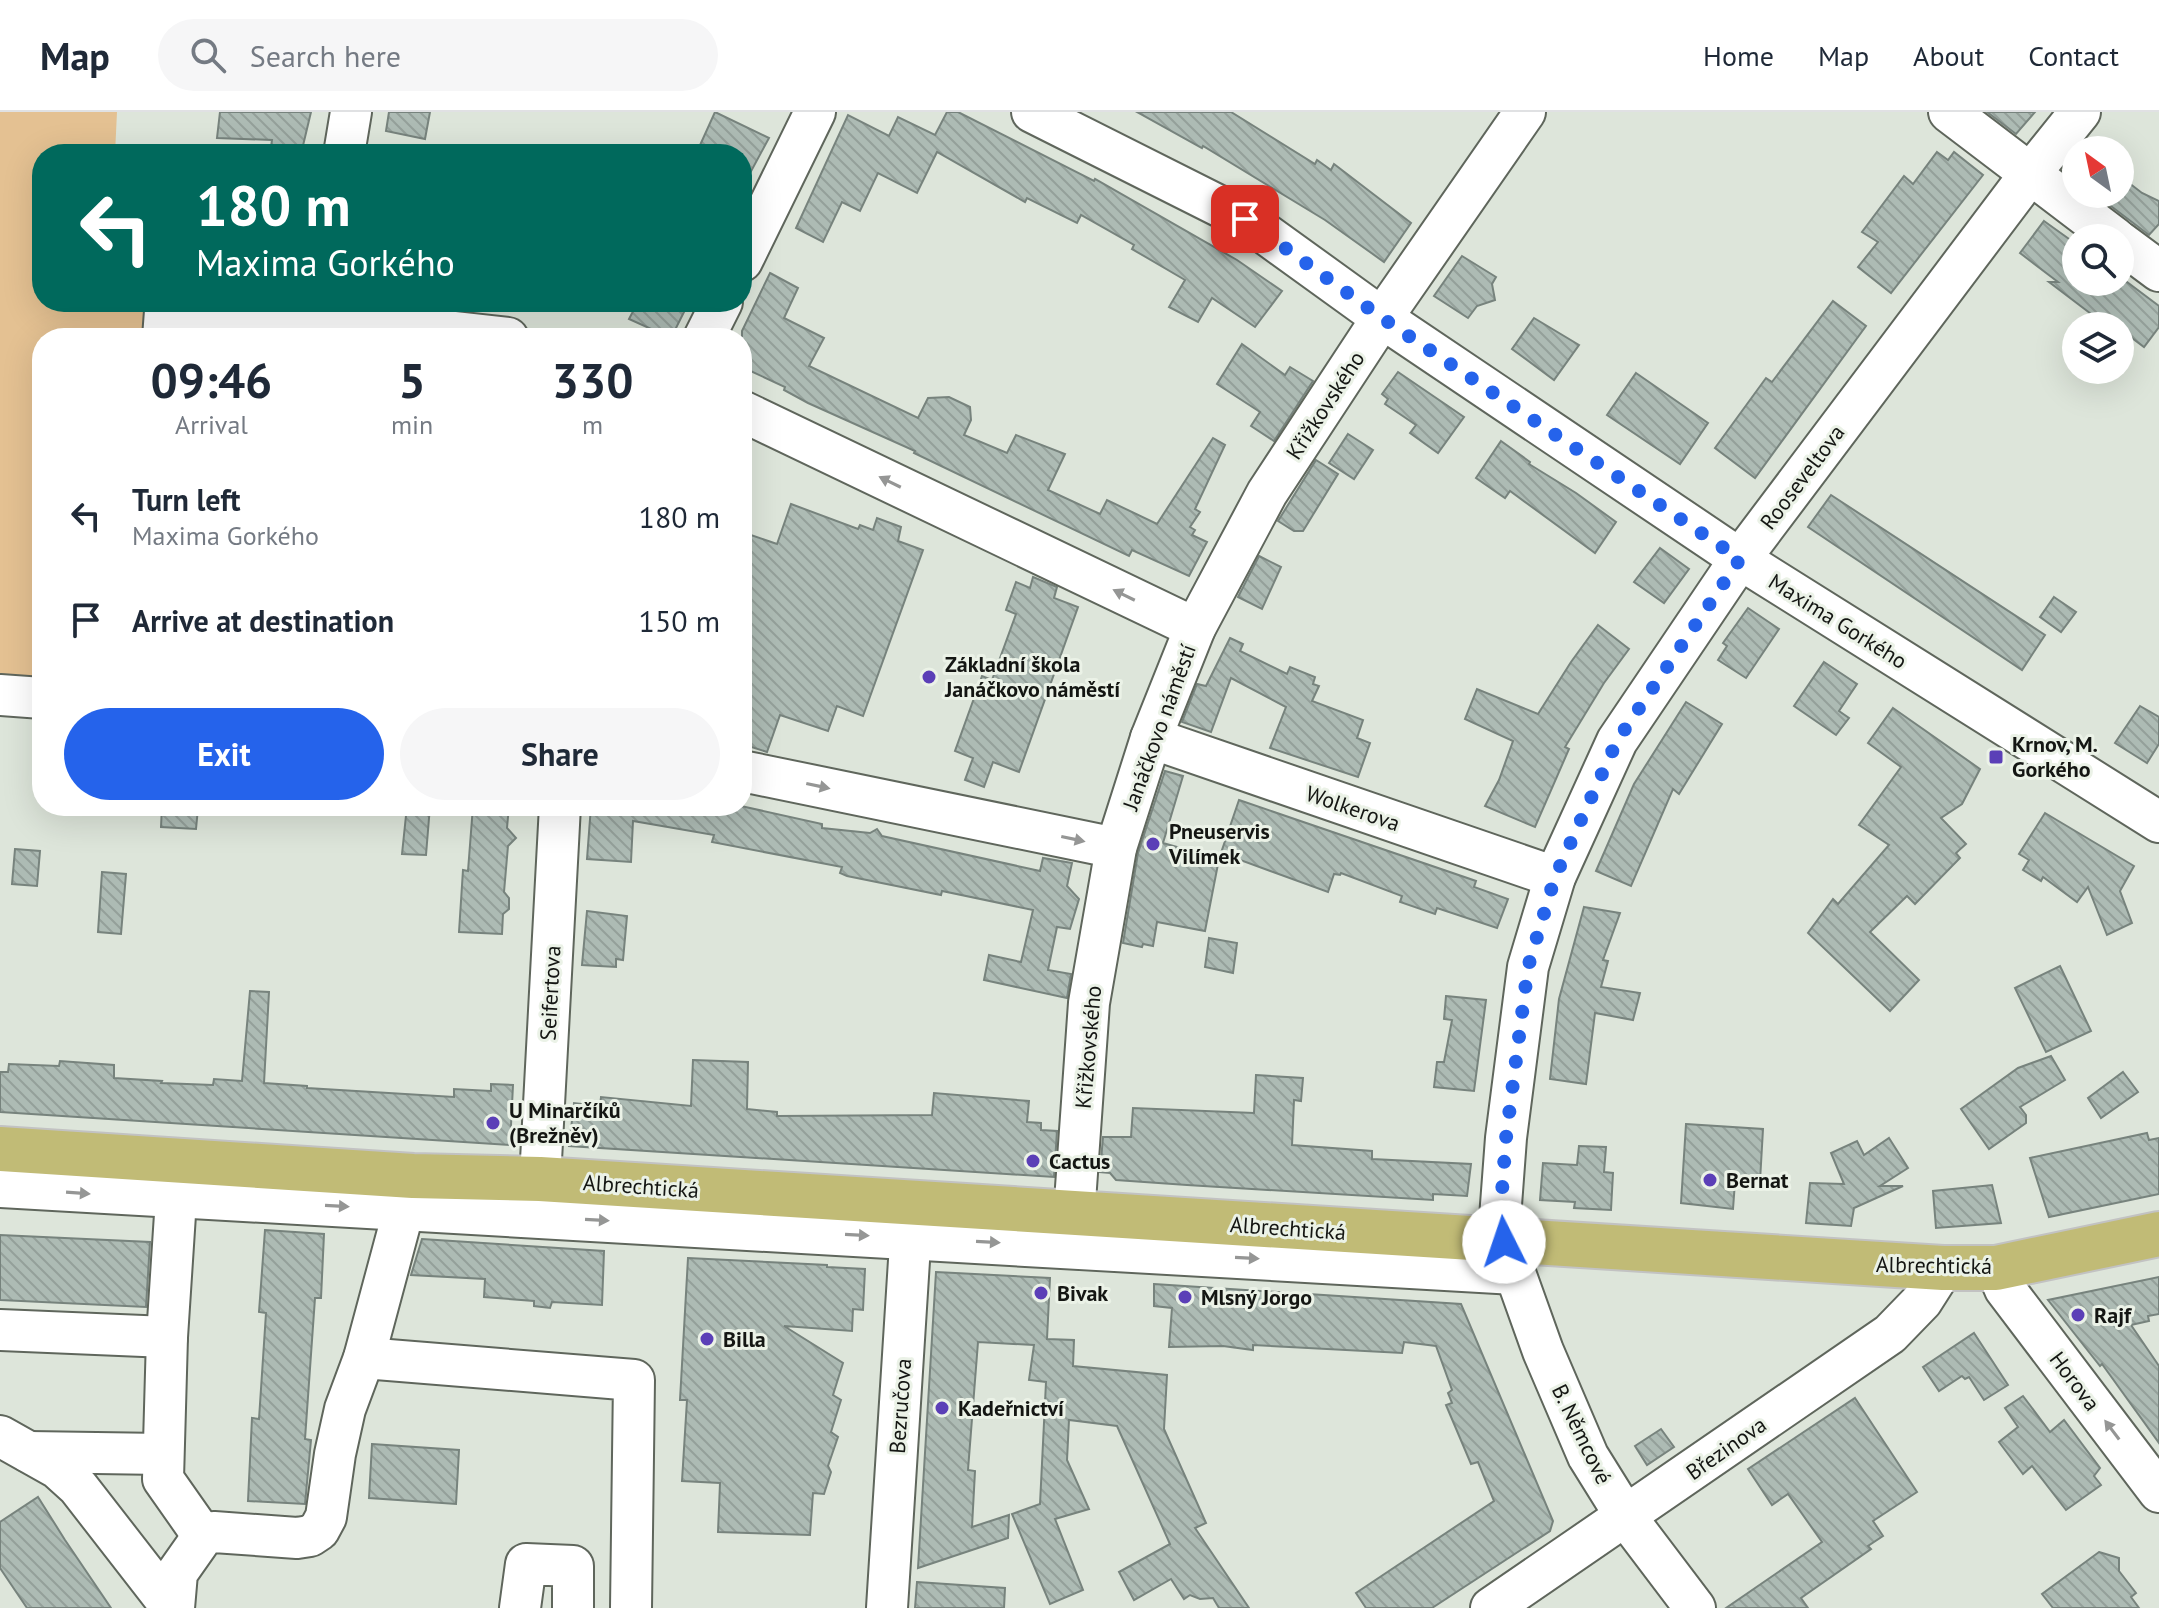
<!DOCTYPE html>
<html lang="en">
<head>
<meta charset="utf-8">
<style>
  :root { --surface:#fff; --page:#f6f6f7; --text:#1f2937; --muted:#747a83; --line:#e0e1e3; --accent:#2563eb }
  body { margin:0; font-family:"PT Sans",sans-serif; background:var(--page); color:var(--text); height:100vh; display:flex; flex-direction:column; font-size:30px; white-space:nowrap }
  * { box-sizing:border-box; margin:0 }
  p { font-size:26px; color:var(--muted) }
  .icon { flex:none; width:44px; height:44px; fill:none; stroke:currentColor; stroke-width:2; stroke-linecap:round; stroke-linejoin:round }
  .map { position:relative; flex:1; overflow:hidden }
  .drawer { position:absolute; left:32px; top:216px; width:720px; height:488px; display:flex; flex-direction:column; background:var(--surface); border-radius:32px; box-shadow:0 8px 32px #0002 }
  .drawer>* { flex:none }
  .top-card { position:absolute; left:32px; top:32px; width:720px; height:168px; border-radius:32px; box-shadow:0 8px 32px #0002; background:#00695c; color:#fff; overflow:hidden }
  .needle { width:52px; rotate:327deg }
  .tools { position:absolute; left:2062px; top:24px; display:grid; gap:16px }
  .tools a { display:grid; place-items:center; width:72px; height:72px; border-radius:50%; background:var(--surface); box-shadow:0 8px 32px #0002; font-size:40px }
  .pin { position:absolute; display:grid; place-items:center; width:68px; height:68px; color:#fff; margin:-34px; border-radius:16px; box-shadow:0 4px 12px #0006 }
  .me { position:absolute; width:88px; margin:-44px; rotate:356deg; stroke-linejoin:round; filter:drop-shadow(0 0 6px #0008) }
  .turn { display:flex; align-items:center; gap:28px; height:168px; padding:0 32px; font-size:36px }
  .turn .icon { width:104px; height:104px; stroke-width:2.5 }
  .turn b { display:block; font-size:56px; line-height:68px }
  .eta { display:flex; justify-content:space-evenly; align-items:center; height:136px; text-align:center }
  .eta b { font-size:48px; font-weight:800; line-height:56px }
  .action { display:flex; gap:16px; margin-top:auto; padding:16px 32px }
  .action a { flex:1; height:92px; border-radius:48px; background:var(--accent); color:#fff; font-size:32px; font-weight:800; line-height:92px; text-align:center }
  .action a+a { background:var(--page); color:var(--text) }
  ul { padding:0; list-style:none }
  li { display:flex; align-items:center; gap:24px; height:104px; padding:0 32px }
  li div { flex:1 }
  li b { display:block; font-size:30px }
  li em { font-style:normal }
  header { display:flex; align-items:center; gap:48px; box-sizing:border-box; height:112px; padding:0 40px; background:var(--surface); border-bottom:2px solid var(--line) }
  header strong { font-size:38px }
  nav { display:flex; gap:44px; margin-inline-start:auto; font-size:28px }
  .search { width:560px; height:72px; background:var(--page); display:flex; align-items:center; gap:20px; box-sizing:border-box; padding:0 28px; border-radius:44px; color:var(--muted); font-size:30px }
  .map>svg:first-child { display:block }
</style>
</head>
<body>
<header>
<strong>Map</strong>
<div class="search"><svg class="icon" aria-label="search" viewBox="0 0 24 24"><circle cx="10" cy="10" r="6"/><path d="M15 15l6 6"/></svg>Search here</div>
<nav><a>Home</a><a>Map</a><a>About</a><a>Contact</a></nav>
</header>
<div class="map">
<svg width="2159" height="1496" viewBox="0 0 2159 1496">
  <defs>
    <pattern id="building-back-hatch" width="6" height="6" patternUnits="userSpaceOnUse" patternTransform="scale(2)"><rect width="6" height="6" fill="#adbbb4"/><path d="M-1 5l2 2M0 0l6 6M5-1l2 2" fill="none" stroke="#94a09a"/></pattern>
  </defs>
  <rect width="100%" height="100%" fill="#dde5da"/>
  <!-- grass -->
  <path fill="#e4c192" d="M0,0H117L115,42H42V190H151L149,226H42V575L0,570Z"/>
  <!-- building -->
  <g fill="url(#building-back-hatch)" stroke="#77837d" stroke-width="2">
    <path d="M220,0H311L301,42H270L272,28L217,26Z"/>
    <path d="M389,0H430L425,27L386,19Z"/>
    <path d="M715,0L769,26L742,76V42H696Z"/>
    <path d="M947,0H958L1094,69L1095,67L1237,148L1282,179L1255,215L1212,186L1198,210L1169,195L1185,168L1132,137L1134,133L1081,103L1077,111L1027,86L1025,90L937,40L917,81L878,61L860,99L842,90L823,130L796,116L848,3L889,24L898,5L935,23Z"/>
    <path d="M1137,0H1231L1315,52L1317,48L1331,58L1334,52L1411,111L1384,150L1325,108L1203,34L1202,36Z"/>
    <path d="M1987,0H2035L2016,22Z"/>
    <path d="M1937,40L1948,48L1954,40L1983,63L1891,181L1858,155L1878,130L1862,120L1904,64L1913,72Z"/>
    <path d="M2120,64L2142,81L2159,89V112L2149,123L2095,82H2120Z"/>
    <path d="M2044,109L2076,132V170H2127L2159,194V215L2144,235L2120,217V214H2107L2049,170H2058L2020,141Z"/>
    <path d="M1462,144L1496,165L1492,172L1495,188L1477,194L1468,206L1434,184Z"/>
    <path d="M770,161L798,176L784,206L824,226L809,254L918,306L928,286L949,285L970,295L971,308L964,323L1007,341L1016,323L1065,342L1048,378L1100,402L1107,388L1157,412L1213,326L1225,333L1195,397L1200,400L1190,415L1195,418L1192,423L1207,430L1189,464L1132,438L1129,444L914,341L915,339L808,291L784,278L785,275L742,255V219Z"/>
    <path d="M1833,189L1866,214L1755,366L1715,336L1766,266L1772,270Z"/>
    <path d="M638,190H689L671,226L629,207Z"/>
    <path d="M1534,206L1579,233L1554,268L1512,237Z"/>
    <path d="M1242,232L1285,263L1290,255L1313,269L1274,329L1251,314L1260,300L1217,272Z"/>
    <path d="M1398,260L1464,305L1438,341L1410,321L1416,313L1385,292L1388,287L1382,282Z"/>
    <path d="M1636,261L1708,311L1680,352L1607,303Z"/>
    <path d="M1348,322L1373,338L1354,367L1329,351Z"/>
    <path d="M1501,329L1530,350L1529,352L1576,381L1616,410L1595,441L1510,379L1505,386L1476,366Z"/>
    <path d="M1316,348L1338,362L1303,419H1294L1278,409Z"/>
    <path d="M1831,383L2045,523L2022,558L1808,415Z"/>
    <path d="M791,392L858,417L860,413L873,418L877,406L901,415L898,429L923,438L863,604L837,594L828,619L780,603L767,640L742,632V420L777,432Z"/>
    <path d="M1660,436L1689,457L1664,491L1634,470Z"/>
    <path d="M1259,444L1281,455L1262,497L1238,485Z"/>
    <path d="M1033,465L1057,475L1054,486L1078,495L1019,660L993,650L984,675L965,668L973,646L955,639L982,564L992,568L1016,502L1006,498L1016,470L1030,476Z"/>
    <path d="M2054,485L2076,500L2061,520L2040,505Z"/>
    <path d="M1748,496L1779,517L1746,566L1718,548L1727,534L1723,531Z"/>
    <path d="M1598,513L1629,537L1604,571L1565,635L1569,637L1535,715L1485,694L1499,668L1513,629L1465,607L1477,577L1538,602L1571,550Z"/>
    <path d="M1230,526L1243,532L1240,539L1287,562L1290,555L1315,565L1313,572L1319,574L1312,589L1363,608L1357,626L1370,631L1358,665L1270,636L1286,595L1231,566L1211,620L1182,610L1197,572L1206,574Z"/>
    <path d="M1824,550L1857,572L1839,599L1849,606L1836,623L1794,594Z"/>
    <path d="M1686,590L1722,612L1679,682L1673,677L1631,774L1596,759L1634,672Z"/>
    <path d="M2140,594L2159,605V632L2147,651L2115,631Z"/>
    <path d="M1893,596L1980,657L1962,692L1941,706L1966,732L1956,741L1960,746L1915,792L1907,784L1870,820L1919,868L1890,899L1808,821L1833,787L1838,792L1889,733L1859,713L1901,655L1868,631Z"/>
    <path d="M1165,659L1183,664L1163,731L1219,747L1205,819L1157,810L1153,834L1143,832L1142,835L1123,831L1138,741Z"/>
    <path d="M1239,688L1476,769L1474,775L1508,787L1497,816L1437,796L1435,802L1400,790L1402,784L1341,761L1340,763L1334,762L1328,780L1221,741Z"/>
    <path d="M162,694L198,696L196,717L161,715Z"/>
    <path d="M407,694H430L426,743L402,742Z"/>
    <path d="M473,694H509L507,716L516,726L508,734L504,780L509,786V797L503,802L502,822L459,820L463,758L468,759Z"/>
    <path d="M591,694H741L822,712V716L870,721L877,717L882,724L1040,759L1043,746L1072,751L1067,774L1079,787L1070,817L1057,815L1048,858L1071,862L1067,886L984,868L989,843L1021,850L1033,798L942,779L941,783L847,764L840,761L842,755L712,730L714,723L633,709L631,750L587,747Z"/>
    <path d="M2045,701L2134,754L2120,779L2132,811L2107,823L2088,775L2077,790L2043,765L2041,769L2023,758L2029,748L2019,742Z"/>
    <path d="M15,737L40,739L37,774L12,772Z"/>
    <path d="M102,760L126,762L121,822L98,820Z"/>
    <path d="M1584,795L1620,801L1603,848L1608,849L1601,875L1640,881L1633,908L1595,901L1586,972L1550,967L1559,887Z"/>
    <path d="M587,799L627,804L623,848L616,847V855L582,853Z"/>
    <path d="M1209,826L1237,831L1233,861L1205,855Z"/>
    <path d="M2060,854L2091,919L2046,940L2015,876Z"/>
    <path d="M250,879L269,880L264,971L307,974V976L454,985V977L491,979V972L513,973L510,1033L0,1000V960H8L9,952L59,954L60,949L114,953V966L162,969L161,971L213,973L214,967L242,969Z"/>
    <path d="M1446,884L1486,888L1474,979L1434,975L1437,950H1444L1452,908L1444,907Z"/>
    <path d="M2051,944L2065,968L2020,995L2026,1003V1011L1989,1037L1961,997L2018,956Z"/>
    <path d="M693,948L748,950L747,997L777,1000V1004L932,1003L934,981L1029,989L1027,1010L1041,1011V1018L1057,1019L1054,1065L569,1034L574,991L600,994L601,985L691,994Z"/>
    <path d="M2123,960L2138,980L2101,1006L2088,986Z"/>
    <path d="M1256,963L1303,966L1301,989L1294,988L1292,1033L1372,1039V1047L1471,1052L1467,1084L1433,1082V1088L1187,1073L1116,1068L1110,1061L1100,1060L1103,1025H1131L1133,996L1254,1001Z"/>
    <path d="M1686,1012L1763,1017L1760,1069L1735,1070L1733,1097L1681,1091Z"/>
    <path d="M2147,1021L2149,1028L2159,1026V1082L2049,1105L2030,1046Z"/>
    <path d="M1889,1026L1908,1056L1880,1074H1903L1854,1096L1851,1114L1806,1111L1810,1071L1844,1072L1831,1041L1857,1029L1864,1043Z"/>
    <path d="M1579,1034L1606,1035L1604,1060L1613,1061L1611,1098L1574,1096L1575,1090L1540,1088L1543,1051L1577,1053Z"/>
    <path d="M1992,1073L2001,1111L1936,1116L1933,1079Z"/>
    <path d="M265,1118L324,1122L321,1186H315L305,1327L311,1328L305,1392L248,1389L252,1306L259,1307L266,1201L259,1200Z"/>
    <path d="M0,1123L150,1130L146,1195L0,1188Z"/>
    <path d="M422,1127L604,1139L602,1193L552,1190L550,1196L534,1194V1189L484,1185L485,1167L411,1163Z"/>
    <path d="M688,1146L827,1153V1155L865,1157L863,1198L853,1197L852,1219L784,1214L843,1251L833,1283L841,1288L831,1320L838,1325L828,1354L831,1360L824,1382L813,1381L810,1423L718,1420L720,1371L682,1369L687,1288H680Z"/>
    <path d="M936,1160L1050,1166L1047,1227L1074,1228L1073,1254L1167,1263L1164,1317L1206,1411L1195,1416L1249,1496H1219L1213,1486L1200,1487L1190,1483L1184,1487L1171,1467L1134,1488L1119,1460L1170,1432L1117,1314L1069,1308L1067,1348L1089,1397L1055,1407L1083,1478L1050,1492L1012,1402L1040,1392L1046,1270L1029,1268L1034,1233L978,1230L968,1358L975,1359L972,1415L1009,1403L1008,1426L918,1456Z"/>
    <path d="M2159,1165V1202L2148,1204L2149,1209L2131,1213L2159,1254V1331L2102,1252L2100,1254L2048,1188Z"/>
    <path d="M1154,1172L1461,1192L1553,1409L1550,1419L1432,1496H1366L1356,1481L1494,1389L1478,1350L1471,1352L1446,1293L1452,1291L1448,1281L1452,1278L1436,1234L1404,1230L1402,1241L1253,1233V1238L1223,1234L1169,1235L1172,1196L1154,1194Z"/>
    <path d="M1974,1221L2008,1273L1984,1288L1969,1265L1965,1267L1962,1264L1939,1279L1923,1255Z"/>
    <path d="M2023,1284L2050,1320L2064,1308L2100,1356L2094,1364L2101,1373L2066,1398L2032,1354L2023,1362L1999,1330L2018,1315L2005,1296Z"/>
    <path d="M1855,1286L1917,1380L1873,1409L1883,1424L1868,1434L1871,1437L1801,1486L1808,1496H1726L1822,1430L1788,1382L1772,1393L1748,1357Z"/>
    <path d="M1661,1317L1674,1335L1647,1353L1635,1334Z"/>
    <path d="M372,1332L459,1338L456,1392L369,1386Z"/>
    <path d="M38,1385L65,1428L111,1496H27L0,1456V1410Z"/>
    <path d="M2099,1440L2119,1446V1459L2136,1481L2131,1485L2139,1496H2053L2042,1482Z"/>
    <path d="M917,1470L1005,1476L1004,1496H915Z"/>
  </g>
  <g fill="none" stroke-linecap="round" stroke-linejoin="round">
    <!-- minor casing -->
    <g stroke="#5f665c" stroke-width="44">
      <g id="minor">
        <path d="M1032,0L1245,107L1382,206L1740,447L2159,710"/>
        <path d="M1949,0L2115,126"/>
        <path d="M344,42L351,0"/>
        <path d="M2120,130L2159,159"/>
        <path d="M742,149L815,0"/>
        <path d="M163,226L165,199L336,207L508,226"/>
        <path d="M704,226L722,190"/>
        <path d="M742,299L1195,516"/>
        <path d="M0,583L42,586"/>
        <path d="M1151,626L1555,765"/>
        <path d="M742,659L1116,736"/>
        <path d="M540,1067L560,694"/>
        <path d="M0,1075L1515,1162"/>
        <path d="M176,1087L167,1225L163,1367L203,1424"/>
        <path d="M1072,1132L1089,891L1116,736L1151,626L1195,516L1267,381L1382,206L1525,0"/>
        <path d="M1996,1156L2005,1177L2159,1380"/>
        <path d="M0,1218L167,1225"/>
        <path d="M364,1246L634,1268L631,1496"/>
        <path d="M0,1324L57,1356L78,1375L172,1496"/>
        <path d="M29,1340L163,1342"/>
        <path d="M174,1496L177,1461L203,1424L214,1420L297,1426L310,1424L319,1418L326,1405L335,1342L345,1297L364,1246L411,1071"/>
        <path d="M520,1496L526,1452L573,1454V1496"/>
        <path d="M887,1496L912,1101"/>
        <path d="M1491,1496L1890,1222L1922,1189L1943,1156"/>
        <path d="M1695,1496L1626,1405L1588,1344L1543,1239L1504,1130L1500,1106L1506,1026L1528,855L1555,765L1617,629L1740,447L2030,62L2080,0"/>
      </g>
    </g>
    <!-- major casing -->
    <g stroke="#c2c2c2" stroke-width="48">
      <path id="major" d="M0,1037L413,1064L540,1067L1943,1156H1996L2159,1122"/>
    </g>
    <!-- minor -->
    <use href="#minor" stroke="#fff" stroke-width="40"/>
    <!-- major -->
    <use href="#major" stroke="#c1bb76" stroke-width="44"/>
  </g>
  <!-- one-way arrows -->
  <defs><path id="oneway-solid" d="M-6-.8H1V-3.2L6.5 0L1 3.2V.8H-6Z" transform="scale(2)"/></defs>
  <g fill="#959695">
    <use href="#oneway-solid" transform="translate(890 370) rotate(-154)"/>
    <use href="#oneway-solid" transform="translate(1124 483) rotate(-154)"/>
    <use href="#oneway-solid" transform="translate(818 674) rotate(12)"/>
    <use href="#oneway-solid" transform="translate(1073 727) rotate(12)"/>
    <use href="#oneway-solid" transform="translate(78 1081) rotate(4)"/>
    <use href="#oneway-solid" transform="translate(337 1094) rotate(3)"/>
    <use href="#oneway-solid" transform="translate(597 1108) rotate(3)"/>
    <use href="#oneway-solid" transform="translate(857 1123) rotate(3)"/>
    <use href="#oneway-solid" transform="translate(988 1130) rotate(3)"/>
    <use href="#oneway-solid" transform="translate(1247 1146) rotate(3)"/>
    <use href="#oneway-solid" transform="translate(2112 1318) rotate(-127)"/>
  </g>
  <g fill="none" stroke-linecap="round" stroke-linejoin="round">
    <!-- route -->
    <path stroke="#2563eb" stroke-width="14" stroke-dasharray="0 25.2" d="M1245,107L1382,206L1740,447L1617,629L1555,765L1528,855L1506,1026L1500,1106L1504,1130"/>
  </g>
  <!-- markers -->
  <g fill="#5b3fb7" stroke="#ebf2e7" stroke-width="3">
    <circle cx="929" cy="565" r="8"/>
    <rect x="1988" y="637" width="16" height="16" rx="4"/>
    <circle cx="1153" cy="732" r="8"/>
    <circle cx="493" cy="1011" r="8"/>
    <circle cx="1033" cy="1049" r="8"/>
    <circle cx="1710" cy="1068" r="8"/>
    <circle cx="1041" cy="1181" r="8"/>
    <circle cx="1185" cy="1185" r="8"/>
    <circle cx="2078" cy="1203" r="8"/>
    <circle cx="707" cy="1227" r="8"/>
    <circle cx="942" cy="1296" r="8"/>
  </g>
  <g text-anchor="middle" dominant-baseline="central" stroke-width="6" stroke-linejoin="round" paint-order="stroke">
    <!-- street labels -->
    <g font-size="22" fill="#141613" stroke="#ebf2e7">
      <text transform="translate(1325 293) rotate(-57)">Křižkovského</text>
      <text transform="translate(1802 365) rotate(-53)">Rooseveltova</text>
      <text transform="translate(1838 509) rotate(32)">Maxima Gorkého</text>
      <text transform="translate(1159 615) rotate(-70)">Janáčkovo náměstí</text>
      <text transform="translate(1353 696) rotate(19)">Wolkerova</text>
      <text transform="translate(550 881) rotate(-87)">Seifertova</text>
      <text transform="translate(1088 935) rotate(-85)">Křižkovského</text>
      <text transform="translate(641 1074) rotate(4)">Albrechtická</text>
      <text transform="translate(1288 1116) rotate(4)">Albrechtická</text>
      <text transform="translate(1934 1153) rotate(1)">Albrechtická</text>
      <text transform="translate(2075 1269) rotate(53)">Horova</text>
      <text transform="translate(900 1294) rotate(-86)">Bezručova</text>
      <text transform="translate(1582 1322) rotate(64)">B. Němcové</text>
      <text transform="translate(1726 1336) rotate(-35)">Březinova</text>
    </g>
    <!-- poi labels -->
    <g font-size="22" font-weight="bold" fill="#141613" stroke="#ebf2e7" text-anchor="start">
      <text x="945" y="552">Základní škola<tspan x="945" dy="25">Janáčkovo náměstí</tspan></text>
      <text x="2012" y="632">Krnov, M.<tspan x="2012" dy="25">Gorkého</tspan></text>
      <text x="1169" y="719">Pneuservis<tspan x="1169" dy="25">Vilímek</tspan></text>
      <text x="509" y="998">U Minarčíků<tspan x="509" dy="25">(Brežněv)</tspan></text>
      <text x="1049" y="1049">Cactus</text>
      <text x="1726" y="1068">Bernat</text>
      <text x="1057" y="1181">Bivak</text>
      <text x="1201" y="1185">Mlsný Jorgo</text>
      <text x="2094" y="1203">Rajf</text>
      <text x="723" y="1227">Billa</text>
      <text x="958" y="1296">Kadeřnictví</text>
    </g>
  </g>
</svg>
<div class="tools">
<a><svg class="needle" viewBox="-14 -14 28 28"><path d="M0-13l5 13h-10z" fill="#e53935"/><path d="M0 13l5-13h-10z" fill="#747a83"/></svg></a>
<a><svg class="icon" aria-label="search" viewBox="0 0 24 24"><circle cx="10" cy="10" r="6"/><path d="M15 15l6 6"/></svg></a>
<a><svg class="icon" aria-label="layers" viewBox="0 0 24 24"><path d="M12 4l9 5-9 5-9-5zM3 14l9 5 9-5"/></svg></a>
</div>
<div class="pin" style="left:1245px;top:107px;background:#d93025"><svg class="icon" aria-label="arrive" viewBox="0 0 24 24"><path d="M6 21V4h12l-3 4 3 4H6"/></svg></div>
<svg class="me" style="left:1504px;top:1130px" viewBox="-20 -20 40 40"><circle r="19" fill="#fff"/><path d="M0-13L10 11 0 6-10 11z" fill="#2563eb"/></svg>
<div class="top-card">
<div class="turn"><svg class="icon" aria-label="left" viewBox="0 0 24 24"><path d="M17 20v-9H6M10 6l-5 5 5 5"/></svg><div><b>180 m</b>Maxima Gorkého</div></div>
</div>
<section class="drawer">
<div class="eta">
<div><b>09:46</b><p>Arrival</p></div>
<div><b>5</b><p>min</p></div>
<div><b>330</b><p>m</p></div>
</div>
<ul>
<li><svg class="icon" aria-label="left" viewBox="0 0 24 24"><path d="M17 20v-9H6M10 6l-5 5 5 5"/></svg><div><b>Turn left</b><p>Maxima Gorkého</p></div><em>180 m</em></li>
<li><svg class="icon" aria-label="arrive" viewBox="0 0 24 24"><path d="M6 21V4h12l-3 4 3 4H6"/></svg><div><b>Arrive at destination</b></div><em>150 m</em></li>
</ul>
<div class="action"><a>Exit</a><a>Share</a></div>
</section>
</div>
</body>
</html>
